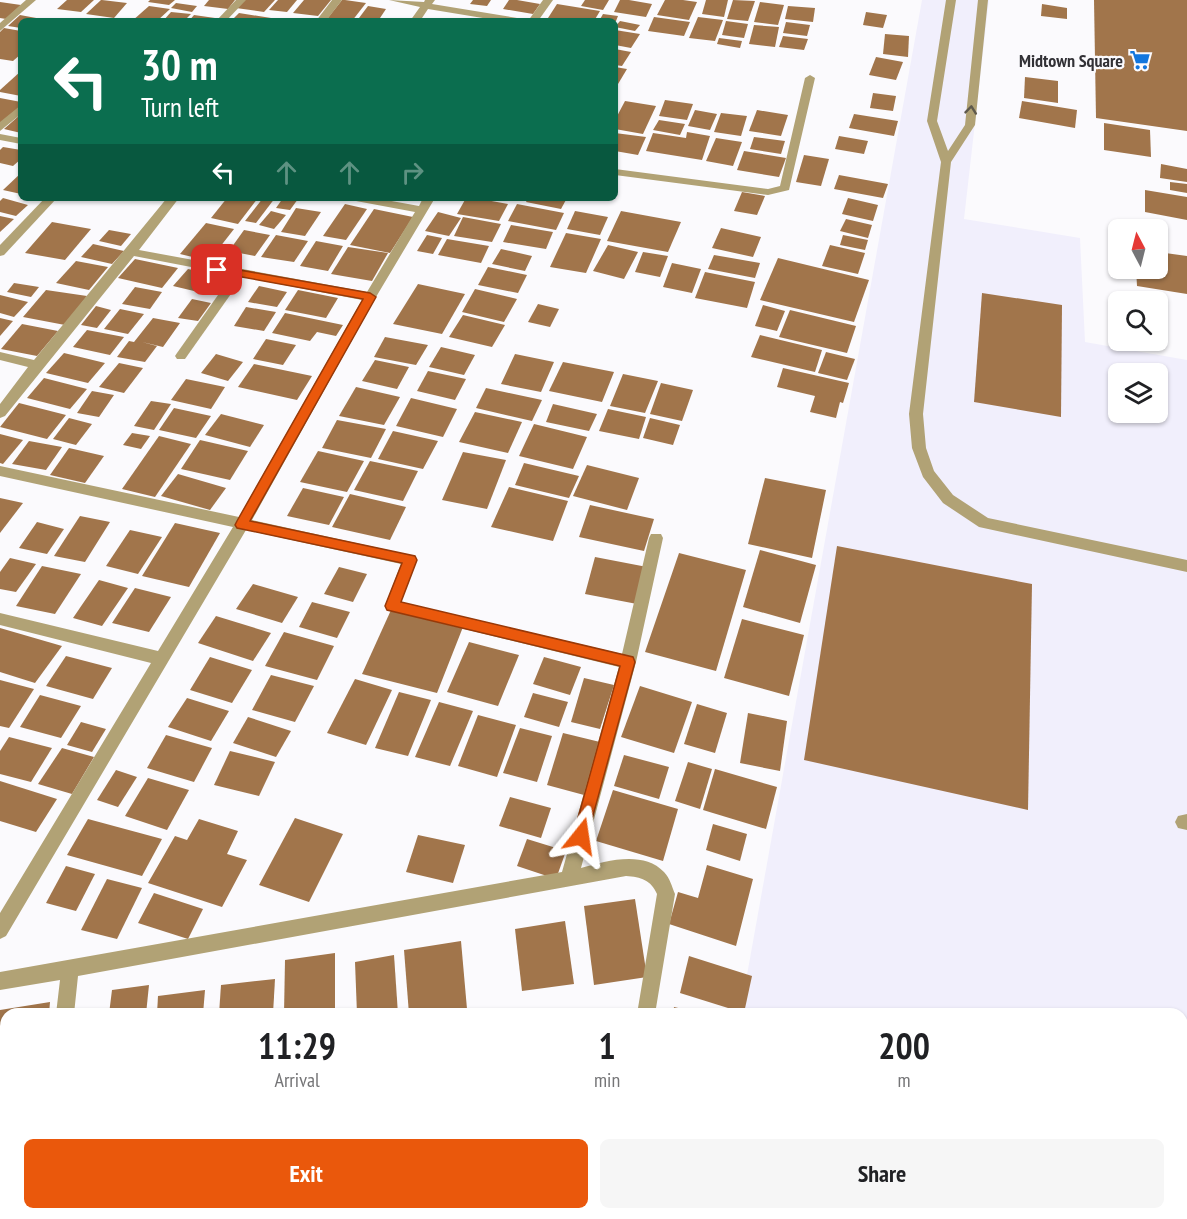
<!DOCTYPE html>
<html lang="en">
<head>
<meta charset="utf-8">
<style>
  :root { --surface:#fff; --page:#f6f6f6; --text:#202124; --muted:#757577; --accent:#ea580c }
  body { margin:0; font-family:"PT Sans Narrow",sans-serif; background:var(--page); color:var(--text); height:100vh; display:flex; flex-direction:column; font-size:22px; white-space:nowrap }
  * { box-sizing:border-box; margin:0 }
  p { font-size:20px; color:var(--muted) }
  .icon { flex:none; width:33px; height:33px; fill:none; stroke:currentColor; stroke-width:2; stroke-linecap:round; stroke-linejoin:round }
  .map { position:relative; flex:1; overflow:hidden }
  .sheet { position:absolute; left:0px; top:1008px; width:1188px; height:212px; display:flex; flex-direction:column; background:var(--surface); border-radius:18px 18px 0 0; box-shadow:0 2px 4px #0004 }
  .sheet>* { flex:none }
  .hud { position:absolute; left:18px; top:18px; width:600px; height:183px; border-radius:9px; box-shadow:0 2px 4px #0004; background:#0b6e4f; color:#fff; overflow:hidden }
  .needle { width:39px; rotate:353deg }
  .fabs { position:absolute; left:1108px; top:219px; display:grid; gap:12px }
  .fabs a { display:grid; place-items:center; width:60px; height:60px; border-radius:9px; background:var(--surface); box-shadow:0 2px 4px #0004; font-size:30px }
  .pin { position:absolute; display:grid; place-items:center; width:51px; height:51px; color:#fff; margin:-26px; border-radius:12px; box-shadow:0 3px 9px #0006 }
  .me { position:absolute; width:66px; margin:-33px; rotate:15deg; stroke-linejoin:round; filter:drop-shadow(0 0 4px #0008) }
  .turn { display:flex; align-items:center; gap:21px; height:126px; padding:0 24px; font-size:27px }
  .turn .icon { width:78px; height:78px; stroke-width:2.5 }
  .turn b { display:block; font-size:42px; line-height:51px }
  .lanes { display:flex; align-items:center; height:57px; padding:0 24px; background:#0003; justify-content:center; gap:30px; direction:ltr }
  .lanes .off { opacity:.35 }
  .eta { display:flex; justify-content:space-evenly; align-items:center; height:102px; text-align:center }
  .eta b { font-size:36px; font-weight:700; line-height:42px }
  .primary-button { display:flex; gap:12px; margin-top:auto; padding:12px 24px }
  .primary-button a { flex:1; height:69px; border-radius:9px; background:var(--accent); color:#fff; font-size:24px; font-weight:700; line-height:69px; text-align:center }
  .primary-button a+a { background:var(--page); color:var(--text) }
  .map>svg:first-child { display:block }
</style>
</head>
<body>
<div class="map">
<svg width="1187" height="1219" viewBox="0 0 1187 1219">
  <rect width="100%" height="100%" fill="#fbfafd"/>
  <!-- built -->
  <path fill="#f1effc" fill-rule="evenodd" d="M922,0H989L964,219L1080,238L1085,342L1187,360V1219H704V1214H1182V1014H740ZM1119,374H1158V412H1119Z"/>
  <!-- building -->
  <g fill="#a1754b">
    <path d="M67,0H94L81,12L57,9Z"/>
    <path d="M101,0H102L127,3L114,18L86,14Z"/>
    <path d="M150,0H175L169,5L148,2Z"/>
    <path d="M209,0H235L228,9L204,6Z"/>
    <path d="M243,0H275L264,12L236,8Z"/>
    <path d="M278,0H297L287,12L269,10Z"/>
    <path d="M304,0H331L318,16L293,13Z"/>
    <path d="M342,0H345L366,3L352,21L327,19Z"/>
    <path d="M473,0H491L487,6L470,4Z"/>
    <path d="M509,0H517L540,4L533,14L503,9Z"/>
    <path d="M585,0H609L603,10L581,6Z"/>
    <path d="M620,0H629L652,4L646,17L614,12Z"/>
    <path d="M665,0H683L697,2L689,20L657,15Z"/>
    <path d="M706,0H728L724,17L702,14Z"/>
    <path d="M733,0L755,1L748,21L727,19Z"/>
    <path d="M1094,0H1187V131L1096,118Z"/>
    <path d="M0,2L21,5L6,19L0,18Z"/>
    <path d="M760,2L784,5L778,25L754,22Z"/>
    <path d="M176,3L197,6L192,12L171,8Z"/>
    <path d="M557,4L600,11L594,21H568L548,18Z"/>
    <path d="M1042,4L1067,8V19L1041,16Z"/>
    <path d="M149,6L170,9L157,21H132Z"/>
    <path d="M368,6L386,9L378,21L359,18Z"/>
    <path d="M788,6L815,8L813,22L785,19Z"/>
    <path d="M171,12L191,14L184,21H163Z"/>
    <path d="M866,12L887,15L883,28L863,25Z"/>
    <path d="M239,13L271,18L268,21H231Z"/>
    <path d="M603,14L618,16L616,21H599Z"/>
    <path d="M20,15L47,20V21H21V28L8,26Z"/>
    <path d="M194,15L215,18L212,21H189Z"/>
    <path d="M654,17L690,22L684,36L648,31Z"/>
    <path d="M698,17L723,20L715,41L689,38Z"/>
    <path d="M620,21L640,25L635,31L615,27Z"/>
    <path d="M726,21L748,24L744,38L722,35Z"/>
    <path d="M786,22L810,25L807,36L783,33Z"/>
    <path d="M754,25L779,27L775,47L749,44Z"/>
    <path d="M4,28L21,31V54L13,61L0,59V32Z"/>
    <path d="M615,30L640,34L631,48L615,45Z"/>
    <path d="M885,34L909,36L908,57L883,54Z"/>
    <path d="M783,36L808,39L804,50L779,47Z"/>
    <path d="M719,38L742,41L740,48L717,44Z"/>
    <path d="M615,49L631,52L622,66L615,65Z"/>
    <path d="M876,57L903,62L896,80L869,75Z"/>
    <path d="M615,67L627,69L615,89Z"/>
    <path d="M21,71V96L0,92V90Z"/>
    <path d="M1025,77L1058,81V103L1024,98Z"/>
    <path d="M873,93L896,96L893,111L870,108Z"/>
    <path d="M0,98L21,102V105L0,126Z"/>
    <path d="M665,100L693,104L687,120L659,116Z"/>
    <path d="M625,101L656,106L643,134L615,129V120Z"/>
    <path d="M1022,101L1077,110L1075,128L1019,118Z"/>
    <path d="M695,110L717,114L710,130L688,126Z"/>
    <path d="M757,110L788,115L781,136L749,131Z"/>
    <path d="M721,113L747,116L741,136L714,132Z"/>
    <path d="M21,114V133L4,129Z"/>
    <path d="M854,114L898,121L894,136L849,128Z"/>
    <path d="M659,120L685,124L680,135L653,130Z"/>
    <path d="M1104,123L1150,130L1151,157L1104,150Z"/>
    <path d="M687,132L710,136L702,160L646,151L653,133L686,138Z"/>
    <path d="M615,133L646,137L638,155L615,151Z"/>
    <path d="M839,136L868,141L864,154L835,149Z"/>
    <path d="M754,137L785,141L781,154L750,149Z"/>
    <path d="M716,138L742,142L733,166L706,161Z"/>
    <path d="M3,147L21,150V159L13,166L0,163V150Z"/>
    <path d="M744,151L786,158L779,177L737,170Z"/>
    <path d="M804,155L829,159L821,186L796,182Z"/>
    <path d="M1161,164L1187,169V182L1160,178Z"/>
    <path d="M21,173V194L3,190Z"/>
    <path d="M839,175L888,184L883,198L834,189Z"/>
    <path d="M1170,182L1187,184V193L1170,190Z"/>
    <path d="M1145,190L1187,197V220L1145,212Z"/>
    <path d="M742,192L765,196L757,215L734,211Z"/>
    <path d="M3,198L28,205L16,216L0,212V201Z"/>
    <path d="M227,198H258L238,224L211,218Z"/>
    <path d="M263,198H275L256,223L245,221Z"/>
    <path d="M283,198H291L298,199L290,210L276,208Z"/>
    <path d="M466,198H475L508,204L499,221L457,214Z"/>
    <path d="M528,198H567L561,209L526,202Z"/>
    <path d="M848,198L878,205L873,221L842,214Z"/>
    <path d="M345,204L367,209L346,240L323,236Z"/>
    <path d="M517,204L564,213L556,230L508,221Z"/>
    <path d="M296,208L321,212L305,236L281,232Z"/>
    <path d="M374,209L413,217L390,253L350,245Z"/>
    <path d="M271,211L286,215L274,229L259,225Z"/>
    <path d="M575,211L608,217L600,235L567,229Z"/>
    <path d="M621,211L681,222L668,252L607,241Z"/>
    <path d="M438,212L461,218L449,236L425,231Z"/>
    <path d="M0,216L14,219L0,232Z"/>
    <path d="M463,217L501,224L492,242L454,236Z"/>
    <path d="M846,219L872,225L868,238L840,231Z"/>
    <path d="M52,222L91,229L65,260L25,253Z"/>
    <path d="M206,223L234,229L209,261L180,254Z"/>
    <path d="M511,225L553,232L546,249L503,242Z"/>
    <path d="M721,228L761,237L753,257L712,248Z"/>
    <path d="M109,230L131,234L121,246L99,241Z"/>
    <path d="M244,230L270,235L255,256L229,251Z"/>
    <path d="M566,233L601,239L586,273L550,267Z"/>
    <path d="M276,235L308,241L294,262L261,257Z"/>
    <path d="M427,235L442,238L433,254L417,251Z"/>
    <path d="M843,235L868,240L865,250L840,245Z"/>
    <path d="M447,239L489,246L481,263L438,255Z"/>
    <path d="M316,241L343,246L328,271L300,266Z"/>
    <path d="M93,244L124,251L112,264L81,257Z"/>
    <path d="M608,245L638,252L624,279L593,271Z"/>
    <path d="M830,245L865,253L858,274L822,266Z"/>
    <path d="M348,247L388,253L372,281L331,274Z"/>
    <path d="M501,249L532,256L525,271L492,264Z"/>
    <path d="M643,252L668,256L660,277L635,272Z"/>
    <path d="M1158,252L1187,256V294L1137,286L1136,268H1158Z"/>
    <path d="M714,255L760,263L755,278L708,269Z"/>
    <path d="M778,258L869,280L854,322L760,300Z"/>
    <path d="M135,259L178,268L162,288L118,278Z"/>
    <path d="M76,261L108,267L89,290L56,283Z"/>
    <path d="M672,263L701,269L692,293L663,287Z"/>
    <path d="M488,267L527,275L518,293L478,285Z"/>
    <path d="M188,269L208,273L194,291L173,286Z"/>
    <path d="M705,272L755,282L747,308L695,298Z"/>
    <path d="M14,283L39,287L31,297L7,292Z"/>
    <path d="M418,284L465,294L442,334L393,324Z"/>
    <path d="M259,286L287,292L277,307L248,302Z"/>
    <path d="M135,287L162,292L150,309L122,304Z"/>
    <path d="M475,289L517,299L504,322L462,312Z"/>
    <path d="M46,290L87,296L65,325L23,317Z"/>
    <path d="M298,290L338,298L326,318L285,310Z"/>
    <path d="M982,293L1062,305L1061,417L974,402Z"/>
    <path d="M0,295L28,302L14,317L0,313Z"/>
    <path d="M192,299L211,303L198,321L178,318Z"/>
    <path d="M538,304L559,309L550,327L528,322Z"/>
    <path d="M763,305L785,311L777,331L755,326Z"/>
    <path d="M96,306L111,310L97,328L81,325Z"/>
    <path d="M246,307L276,312L264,331L234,326Z"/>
    <path d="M120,309L144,314L128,334L104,329Z"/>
    <path d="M790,310L856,326L847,353L779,337Z"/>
    <path d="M285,313L343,325L336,336L317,332L310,341L272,333Z"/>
    <path d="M463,315L505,325L492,347L449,337Z"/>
    <path d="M0,318L13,321L0,336Z"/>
    <path d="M153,318L180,323L163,347L142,342L157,346L145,362L117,357L129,341L134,342Z"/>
    <path d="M22,324L58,331L37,356L1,349Z"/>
    <path d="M87,330L124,337L110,355L73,347Z"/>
    <path d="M760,335L822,350L815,372L751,357Z"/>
    <path d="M385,337L428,345L416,365L374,357Z"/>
    <path d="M266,339L296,345L283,365L253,359Z"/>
    <path d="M441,347L475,355L464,375L429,367Z"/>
    <path d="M826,352L855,359L847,380L818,373Z"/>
    <path d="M64,353L105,363L88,383L46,373Z"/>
    <path d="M216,354L243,362L228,381L201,373Z"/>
    <path d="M515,354L554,362L541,392L501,384Z"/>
    <path d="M375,360L409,367L397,389L362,381Z"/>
    <path d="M563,362L614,372L602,402L549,391Z"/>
    <path d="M119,363L143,368L124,393L99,387Z"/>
    <path d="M254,364L312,376L297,400L238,387Z"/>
    <path d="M783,368L849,383L843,403L840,402L836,418L810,412L815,396L777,387Z"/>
    <path d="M428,371L466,379L455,400L417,391Z"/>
    <path d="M623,374L658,381L645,413L610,406Z"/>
    <path d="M44,378L87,389L70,409L27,398Z"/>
    <path d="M186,379L225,387L211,409L171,400Z"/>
    <path d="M661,383L693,390L682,421L650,414Z"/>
    <path d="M356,387L400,397L384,425L339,416Z"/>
    <path d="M486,388L542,400L532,421L476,408Z"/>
    <path d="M92,391L114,395L99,417L77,413Z"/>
    <path d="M411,398L457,409L443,437L396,426Z"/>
    <path d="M151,401L171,404L154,430L134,426Z"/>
    <path d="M19,403L66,415L47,439L0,427Z"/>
    <path d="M553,404L597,414L589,431L546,422Z"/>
    <path d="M174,408L211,416L196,438L159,430Z"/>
    <path d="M608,409L646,417L639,439L599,431Z"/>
    <path d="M475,412L522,422L508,453L459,442Z"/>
    <path d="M221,414L264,425L250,447L205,435Z"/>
    <path d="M69,418L92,424L76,445L53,439Z"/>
    <path d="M650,418L680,425L673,445L643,438Z"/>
    <path d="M337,420L386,429L371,458L322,448Z"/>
    <path d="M534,424L587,437L573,469L519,456Z"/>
    <path d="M393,431L438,441L423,469L378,459Z"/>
    <path d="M132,433L150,436L141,449L123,445Z"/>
    <path d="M0,434L23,440L3,464L0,463Z"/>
    <path d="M159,436L191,444L155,497L122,489Z"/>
    <path d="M200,440L248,451L230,480L181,469Z"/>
    <path d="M29,441L62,447L46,470L12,464Z"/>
    <path d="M69,448L104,456L85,483L50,475Z"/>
    <path d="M318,451L364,461L347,492L300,482Z"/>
    <path d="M463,452L506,460L487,509L442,500Z"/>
    <path d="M370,461L418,471L403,501L354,490Z"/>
    <path d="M524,463L579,476L569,498L515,485Z"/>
    <path d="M587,465L639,478L627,510L573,496Z"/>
    <path d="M178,474L226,488L210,510L161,496Z"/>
    <path d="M765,478L826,490L812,558L748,544Z"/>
    <path d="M509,487L568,501L553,541L491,527Z"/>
    <path d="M303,488L344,497L329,525L287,516Z"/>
    <path d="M350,494L406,507L390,540L332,527Z"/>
    <path d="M0,498L23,503L0,533Z"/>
    <path d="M590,505L654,519L644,551L579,537Z"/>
    <path d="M80,516L110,522L85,562L54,556Z"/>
    <path d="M37,522L64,529L47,554L19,548Z"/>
    <path d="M175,523L220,533L189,587L142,576Z"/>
    <path d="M130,530L162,537L138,574L106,566Z"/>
    <path d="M837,546L1032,584L1028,810L804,760Z"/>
    <path d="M760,550L816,565L800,623L743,607Z"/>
    <path d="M679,553L746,570L716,671L645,652Z"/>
    <path d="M595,557L647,567L637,604L585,594Z"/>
    <path d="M10,558L36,564L16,592L0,589V572Z"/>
    <path d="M42,566L81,574L55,614L16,606Z"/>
    <path d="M339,567L367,574L353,602L324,594Z"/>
    <path d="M99,580L128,588L102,626L73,618Z"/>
    <path d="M253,584L298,597L282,623L236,609Z"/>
    <path d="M135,588L171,597L149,632L112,623Z"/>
    <path d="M312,602L350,612L337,638L299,627Z"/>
    <path d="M391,610L463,627L437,693L362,674Z"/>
    <path d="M216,616L271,633L253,661L198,643Z"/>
    <path d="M742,619L804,635L789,696L724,678Z"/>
    <path d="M0,628L62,646L35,683L0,672Z"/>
    <path d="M284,632L334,646L317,680L265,666Z"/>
    <path d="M469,642L519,655L498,706L447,692Z"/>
    <path d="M66,656L112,668L93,699L46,686Z"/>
    <path d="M210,657L252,670L232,703L190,690Z"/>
    <path d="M544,657L581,667L570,695L533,684Z"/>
    <path d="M271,675L314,686L295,722L252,710Z"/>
    <path d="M584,678L614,685L600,729L571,722Z"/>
    <path d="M355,679L392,690L366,745L327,733Z"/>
    <path d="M0,680L34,689L9,728L0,726Z"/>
    <path d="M640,686L692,702L674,753L621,737Z"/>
    <path d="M399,692L431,700L408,756L375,748Z"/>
    <path d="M533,693L568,702L559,727L524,717Z"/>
    <path d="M40,695L81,706L61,738L20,727Z"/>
    <path d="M187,698L229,711L211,741L168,727Z"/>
    <path d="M439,702L473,711L450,766L415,757Z"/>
    <path d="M697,704L727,713L715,753L684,744Z"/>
    <path d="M748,713L787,721L780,771L740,763Z"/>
    <path d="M478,715L516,725L497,777L458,766Z"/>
    <path d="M248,717L291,731L276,757L233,743Z"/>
    <path d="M81,722L106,729L92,752L67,745Z"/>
    <path d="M520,728L552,736L537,782L503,773Z"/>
    <path d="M563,733L600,742L584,795L547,785Z"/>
    <path d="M166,735L212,748L194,782L147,768Z"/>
    <path d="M9,737L52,748L31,782L0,774V751Z"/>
    <path d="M62,748L94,757L72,794L38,784Z"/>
    <path d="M230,751L275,762L259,796L214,785Z"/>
    <path d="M624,755L669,767L659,799L614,786Z"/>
    <path d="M688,762L712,769L700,809L675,801Z"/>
    <path d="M715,769L777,787L766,829L703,810Z"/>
    <path d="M116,770L137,777L118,807L97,800Z"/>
    <path d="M148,778L189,790L167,830L125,816Z"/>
    <path d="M0,781L57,799L36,832L0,821Z"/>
    <path d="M613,790L678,809L663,861L596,841Z"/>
    <path d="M510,797L551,808L541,838L499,826Z"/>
    <path d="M295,818L343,834L309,902L259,885Z"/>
    <path d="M88,819L162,839L142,876L67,855Z"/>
    <path d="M199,819L238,831L227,854L247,860L222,907L148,883L175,836L187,840Z"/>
    <path d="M713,824L747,834L740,861L706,850Z"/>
    <path d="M418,835L465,845L453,883L406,872Z"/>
    <path d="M527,839L566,851L556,879L517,866Z"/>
    <path d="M707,865L753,879L736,946L669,924L678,892L698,898Z"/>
    <path d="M66,866L95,874L76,911L46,903Z"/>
    <path d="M107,879L142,888L117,939L81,930Z"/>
    <path d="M154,893L203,909L188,939L138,923Z"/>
    <path d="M635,899L647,977L594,985L584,906Z"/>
    <path d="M565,921L574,984L522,991L515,929Z"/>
    <path d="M461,941L467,1009L437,1014H409L404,950Z"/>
    <path d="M335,953V1014H284L285,960Z"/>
    <path d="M394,955L398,1014H357L355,962Z"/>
    <path d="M689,956L752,976L744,1013L680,993Z"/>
    <path d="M275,979L273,1014H219L221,985Z"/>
    <path d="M149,985L146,1014H109L112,990Z"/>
    <path d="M205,990L203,1014H157L158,996Z"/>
    <path d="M50,1002L49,1014H6V1115L0,1116V1010Z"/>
    <path d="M674,1007L699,1013V1014H673Z"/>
    <path d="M6,1137V1214H8L7,1219H0V1138Z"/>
    <rect x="318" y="1214" width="51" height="5"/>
  </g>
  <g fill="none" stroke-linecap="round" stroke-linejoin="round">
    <!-- service -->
    <g fill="#b1a275" fill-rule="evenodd">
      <path d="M239,270L245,274L185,359H177L175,356L177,353L235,271Z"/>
      <path d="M1187,814V830L1178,828L1175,822L1178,816Z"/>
    </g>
    <!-- minor -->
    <g fill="#b1a275" fill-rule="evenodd">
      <path d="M26,0H36L0,31V23Z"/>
      <path d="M236,0H246L226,21H216Z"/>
      <path d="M332,0H342L326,21H316Z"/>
      <path d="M389,0L424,2L425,0H435L432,4L517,18L522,21H501L428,9L420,21H410L420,7Z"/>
      <path d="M543,0H553L538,21H528Z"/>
      <path d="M946,0H956L937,121L948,151L965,125L978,0H988L975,125L951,162L923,414L926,448L934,471L953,495L988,518L1187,560V572L979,527L943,503L923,477L912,448L909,414L941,162L927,121Z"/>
      <path d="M810,75L815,78L789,190L768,195L615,175V169L768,189L780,186L805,78Z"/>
      <path d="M21,105V114L0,131V122Z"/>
      <path d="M0,134L21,138V144L0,140Z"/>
      <path d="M45,198H57L4,255L0,256V245Z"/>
      <path d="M167,198H179L139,250L367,292L415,212L356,201L350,198H375L419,206L423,198H435L376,297L252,520L415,556L417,560L401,602L622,654L649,538L651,534H661L663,538L636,662L581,868C606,861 643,850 664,872C670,878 672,887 675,894L655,1014H637L657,894C651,880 641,877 626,876L78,976L74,1014H56L60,980L0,990V972L562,872L619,667L387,610L385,606L401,564L246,530L6,936L0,939V913L151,663L0,625V613L158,651L233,527L0,476V466L239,517L362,300L134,256L5,416L0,418V404L28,367L0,360V352L34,360Z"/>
      <path d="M33,1214H53L52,1219H32Z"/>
      <path d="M124,1214H167L165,1219H122Z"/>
      <path d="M182,1214H203L201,1219H180Z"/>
      <path d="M596,1214H616L615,1219H595Z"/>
    </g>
  </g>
  <!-- one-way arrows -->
  <defs><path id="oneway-chevron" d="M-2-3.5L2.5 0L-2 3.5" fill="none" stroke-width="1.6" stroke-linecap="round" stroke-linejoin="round" transform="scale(1.5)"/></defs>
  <use stroke="#5e594c" href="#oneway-chevron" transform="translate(971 110) rotate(-84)"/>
  <!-- route -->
  <path fill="#ea580c" stroke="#983908" stroke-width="1.5" d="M217,266L370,293L376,297L250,521L415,556L417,560L401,602L633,657L635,662L586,841L581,843L575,841L573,836L620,666L387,610L385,606L402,563L237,528L235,525L237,521L363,299L214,272L212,270Z"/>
  <!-- icons -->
  <defs>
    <g id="supermarket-bare" transform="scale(1.62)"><path d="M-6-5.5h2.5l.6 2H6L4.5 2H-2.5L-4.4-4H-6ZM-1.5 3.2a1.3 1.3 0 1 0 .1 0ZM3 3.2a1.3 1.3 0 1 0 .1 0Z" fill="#1276de" stroke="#fbfafd" stroke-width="2.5" paint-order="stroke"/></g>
  </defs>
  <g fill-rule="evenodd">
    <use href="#supermarket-bare" x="1140" y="60"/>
  </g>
  <g text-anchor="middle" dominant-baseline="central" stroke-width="4.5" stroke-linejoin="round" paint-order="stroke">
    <!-- far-poi labels -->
    <g font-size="18" font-weight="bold" fill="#323136" stroke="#fbfafd" text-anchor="end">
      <text x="1123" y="60">Midtown Square</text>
    </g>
  </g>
</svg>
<div class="fabs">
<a><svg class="needle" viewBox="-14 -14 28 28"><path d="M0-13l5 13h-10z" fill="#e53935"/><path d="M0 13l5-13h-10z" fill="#757577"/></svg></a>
<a><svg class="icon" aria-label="search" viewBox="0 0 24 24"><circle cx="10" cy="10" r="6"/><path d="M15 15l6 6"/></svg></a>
<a><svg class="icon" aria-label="layers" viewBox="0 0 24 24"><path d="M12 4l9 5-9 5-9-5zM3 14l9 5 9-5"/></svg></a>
</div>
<div class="pin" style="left:217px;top:270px;background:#d93025"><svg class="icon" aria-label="arrive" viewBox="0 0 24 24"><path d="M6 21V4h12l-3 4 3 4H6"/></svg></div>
<svg class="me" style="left:581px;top:836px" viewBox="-20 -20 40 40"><path d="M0-17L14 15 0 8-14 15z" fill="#ea580c" stroke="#fff" stroke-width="4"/></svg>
<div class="hud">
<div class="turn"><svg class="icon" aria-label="left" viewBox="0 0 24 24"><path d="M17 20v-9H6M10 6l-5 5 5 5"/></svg><div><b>30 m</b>Turn left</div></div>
<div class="lanes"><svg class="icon" aria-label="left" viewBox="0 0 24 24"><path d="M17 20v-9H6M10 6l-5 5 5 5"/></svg><svg class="icon off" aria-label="ahead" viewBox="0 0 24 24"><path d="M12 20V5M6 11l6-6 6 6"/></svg><svg class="icon off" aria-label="ahead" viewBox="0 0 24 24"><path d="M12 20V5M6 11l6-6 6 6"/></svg><svg class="icon off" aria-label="right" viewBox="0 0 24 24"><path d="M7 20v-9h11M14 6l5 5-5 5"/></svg></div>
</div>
<section class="sheet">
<div class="eta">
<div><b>11:29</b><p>Arrival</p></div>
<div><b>1</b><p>min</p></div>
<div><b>200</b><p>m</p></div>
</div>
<div class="primary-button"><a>Exit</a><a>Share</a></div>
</section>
</div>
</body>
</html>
